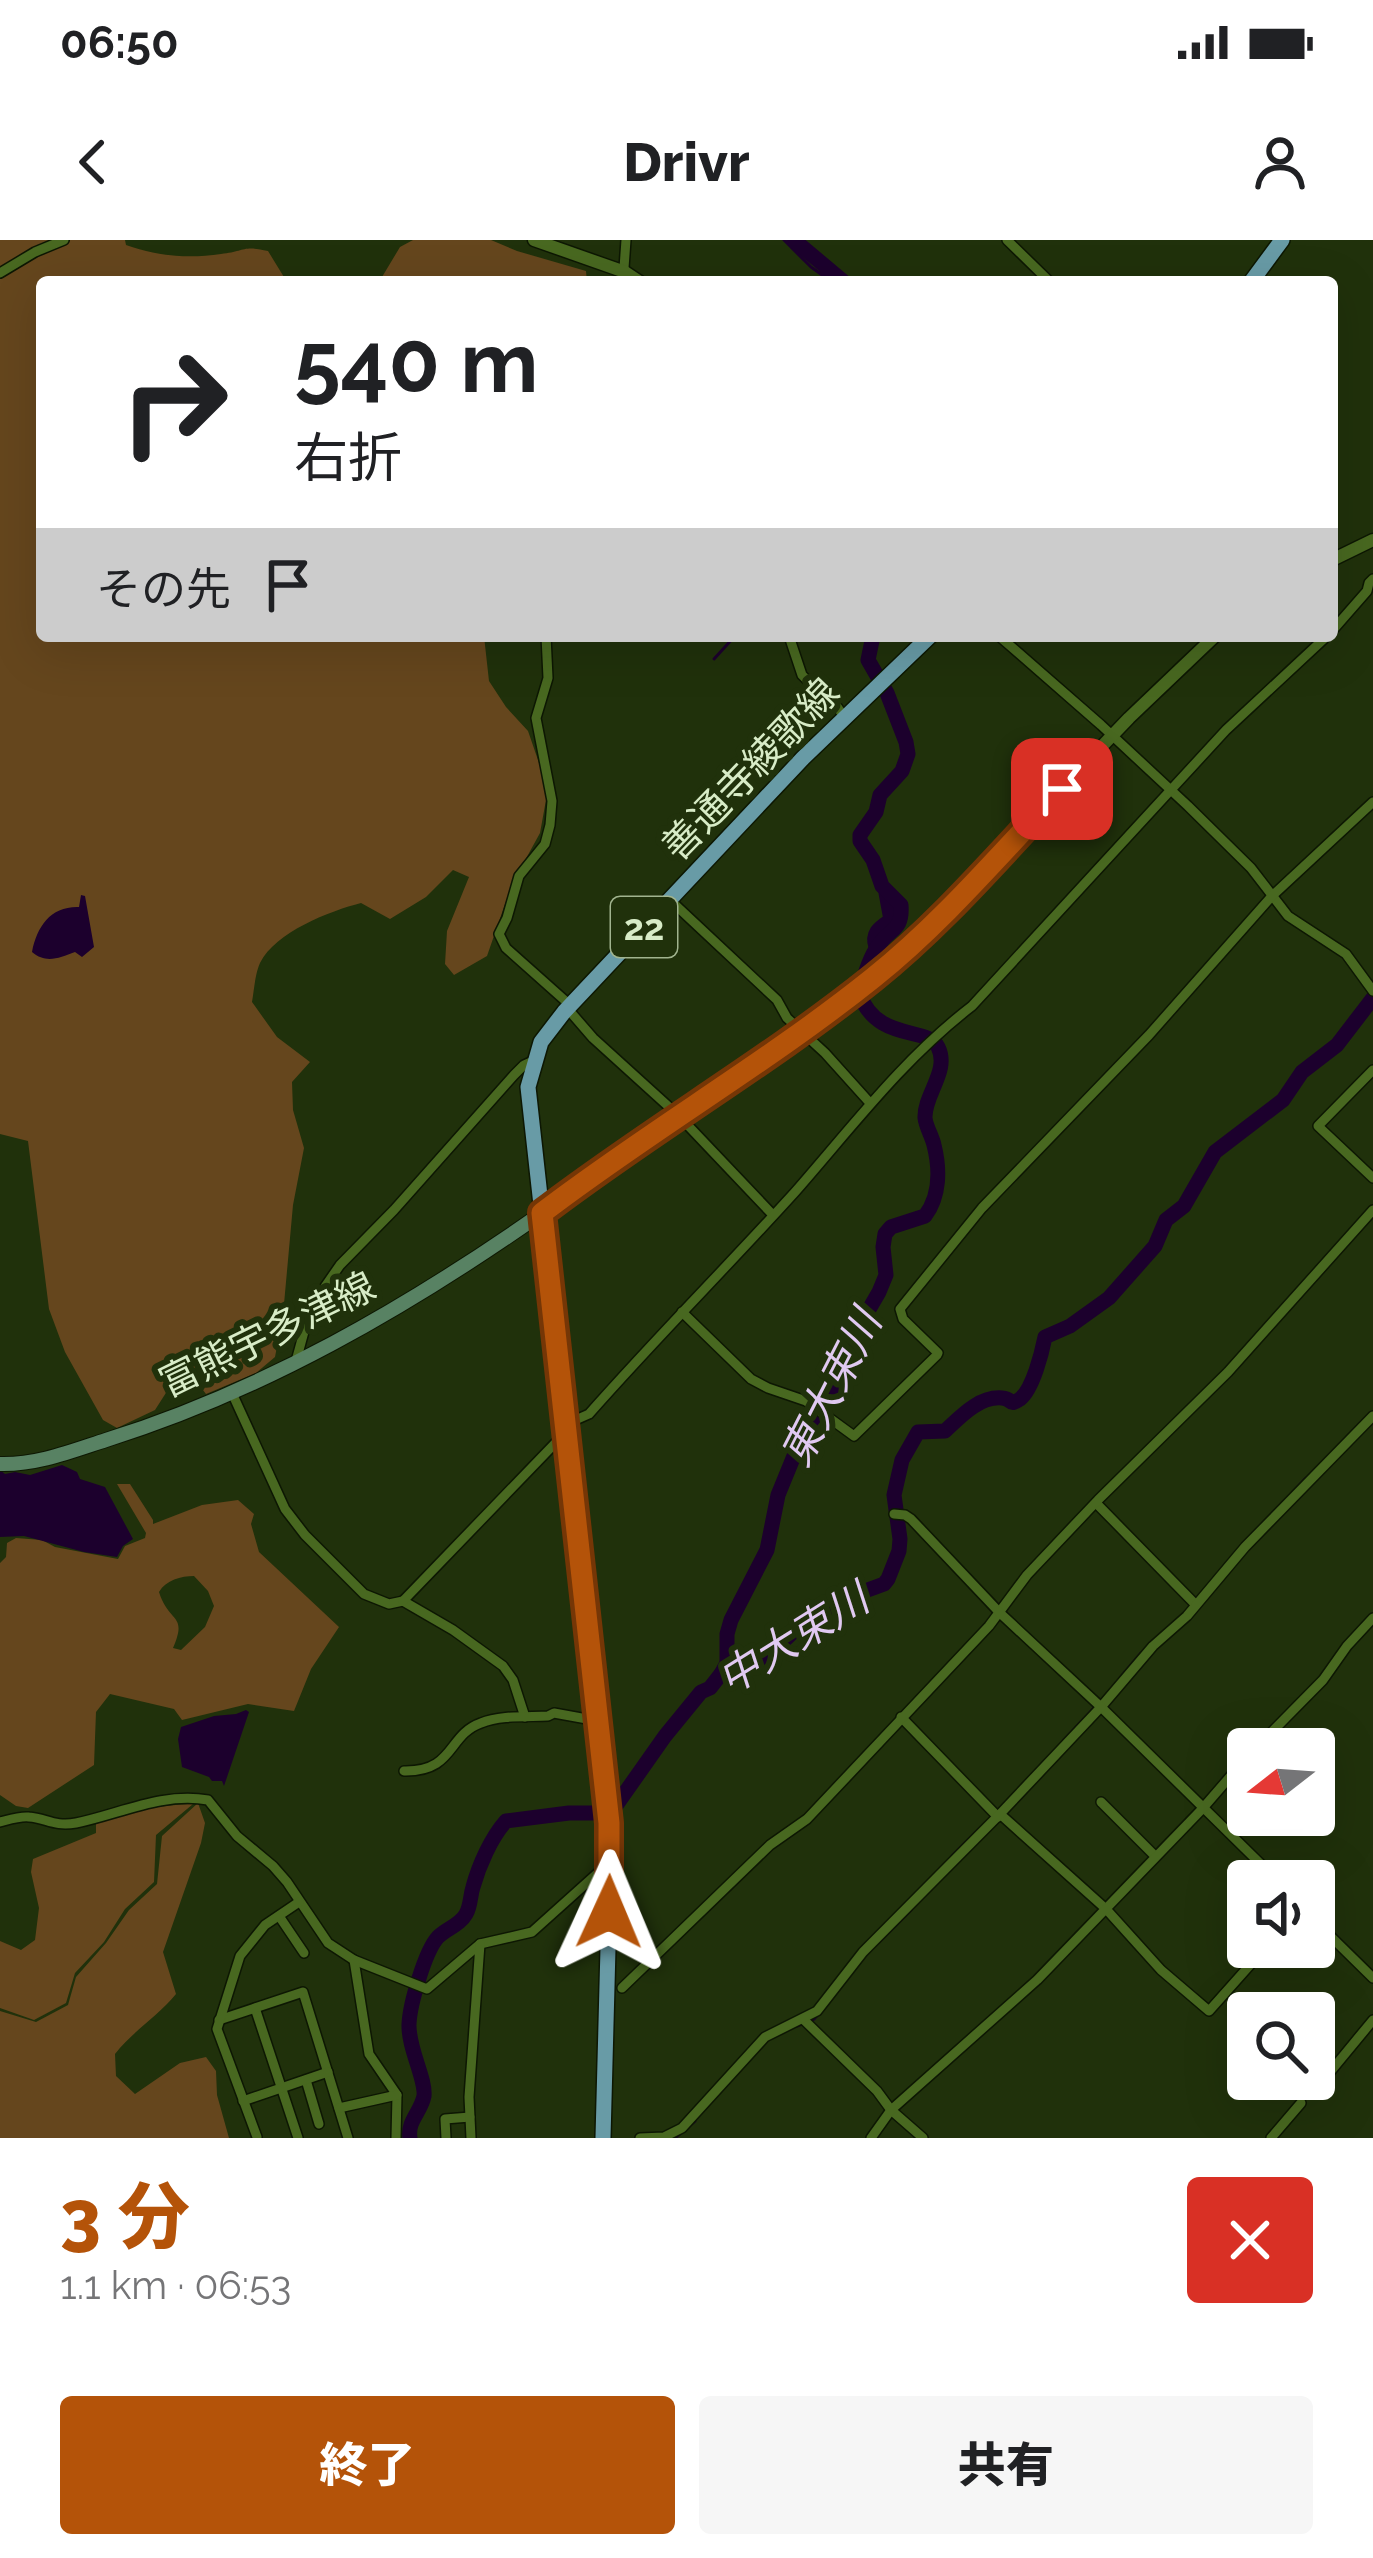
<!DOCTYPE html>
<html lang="ja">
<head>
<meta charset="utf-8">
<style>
  :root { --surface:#fff; --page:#f6f6f6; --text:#202124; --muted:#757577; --accent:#b45309 }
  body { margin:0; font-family:Raleway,"Noto Sans JP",sans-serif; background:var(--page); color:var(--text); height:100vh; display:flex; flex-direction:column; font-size:45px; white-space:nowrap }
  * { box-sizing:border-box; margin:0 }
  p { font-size:39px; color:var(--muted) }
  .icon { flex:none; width:66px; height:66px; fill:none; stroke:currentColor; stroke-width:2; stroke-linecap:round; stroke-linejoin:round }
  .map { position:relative; height:1898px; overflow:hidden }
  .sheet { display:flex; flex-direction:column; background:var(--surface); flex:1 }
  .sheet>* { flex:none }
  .guide { position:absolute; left:36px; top:36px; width:1302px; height:366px; border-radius:12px; box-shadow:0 12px 48px #0002; background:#fff; color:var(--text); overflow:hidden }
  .needle { width:78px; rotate:253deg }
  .tools { position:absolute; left:1227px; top:1488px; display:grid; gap:24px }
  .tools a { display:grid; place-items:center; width:108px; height:108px; border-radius:12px; background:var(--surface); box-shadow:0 12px 48px #0002; font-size:60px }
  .pin { position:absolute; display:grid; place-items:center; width:102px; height:102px; color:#fff; margin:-51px; border-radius:24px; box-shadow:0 6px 18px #0006 }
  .me { position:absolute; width:132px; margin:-66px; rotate:1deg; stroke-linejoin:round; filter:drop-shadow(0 0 9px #0008) }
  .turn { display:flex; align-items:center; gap:42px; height:252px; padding:0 60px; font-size:54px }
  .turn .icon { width:156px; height:156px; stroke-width:2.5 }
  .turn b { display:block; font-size:84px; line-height:102px }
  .then { display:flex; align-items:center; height:114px; padding:0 60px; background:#0003; gap:24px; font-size:45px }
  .round { display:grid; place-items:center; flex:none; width:126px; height:126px; border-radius:12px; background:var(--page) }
  .summary { display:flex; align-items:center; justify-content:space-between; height:204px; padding:0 60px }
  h1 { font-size:72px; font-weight:800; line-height:90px; color:var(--accent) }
  .primary-button { display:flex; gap:24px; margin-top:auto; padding:24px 60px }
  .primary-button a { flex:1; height:138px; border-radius:12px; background:var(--accent); color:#fff; font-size:48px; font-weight:800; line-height:138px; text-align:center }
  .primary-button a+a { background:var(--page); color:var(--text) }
  .status { display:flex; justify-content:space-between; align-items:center; height:84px; padding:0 60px; background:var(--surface); direction:ltr }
  .status svg { height:33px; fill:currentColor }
  header { display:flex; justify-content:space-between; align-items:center; height:156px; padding:0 60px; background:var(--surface); font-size:54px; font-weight:800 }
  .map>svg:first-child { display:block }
</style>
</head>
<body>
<div class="status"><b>06:50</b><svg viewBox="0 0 49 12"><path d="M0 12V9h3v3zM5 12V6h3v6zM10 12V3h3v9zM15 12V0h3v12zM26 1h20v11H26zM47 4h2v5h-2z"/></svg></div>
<header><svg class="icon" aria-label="back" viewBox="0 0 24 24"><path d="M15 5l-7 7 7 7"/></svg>Drivr<svg class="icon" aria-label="person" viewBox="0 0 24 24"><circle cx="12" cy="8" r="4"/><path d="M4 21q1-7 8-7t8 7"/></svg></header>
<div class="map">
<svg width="1373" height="1898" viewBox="0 0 1373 1898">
  <rect width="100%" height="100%" fill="#20310b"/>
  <!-- green -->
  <g fill="#65461d" fill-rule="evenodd">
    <path d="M0,0H125L126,5C158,16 187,19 221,14C244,12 242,5 268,11L287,42H42V396H484L489,441L506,467L528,491L548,549L540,593L512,644L487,716L454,735L445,724L447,691L469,637L453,630L426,657L390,679L361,663C330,671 275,692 260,723C255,734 254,751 252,762L277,797L310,822L292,842L293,870L304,908L293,965L283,1075L275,1117L256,1133L206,1154L193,1137L171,1145L155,1170L117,1188L103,1180L65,1112L49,1069L28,901L0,894Z"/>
    <path d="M413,0H491L517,11L586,31L587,42H379L400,7Z"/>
    <path d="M117,1244H130L153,1280V1284L202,1265L238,1260L254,1274L251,1284L259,1312L339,1387L311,1429L294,1471L248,1464L182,1480L174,1469L110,1454L96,1472L94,1525L28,1568L16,1566L0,1555V1323L6,1317L7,1303L16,1298L42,1300L55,1307L118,1319L125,1306L145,1298L146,1293ZM194,1336L208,1351L214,1366L205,1387L181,1410L173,1408C188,1373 169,1384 159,1352C166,1340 181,1336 194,1336Z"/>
    <path d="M198,1563L205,1583L201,1603L163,1712L176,1754C158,1776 133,1791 115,1814L116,1836L135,1854L180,1823L206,1817L216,1831L217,1855L229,1898H0V1771L36,1782L68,1765L76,1737L106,1703L129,1670L157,1644L162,1596Z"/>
    <path d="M193,1564L156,1595L154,1642L125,1669L104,1702L75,1733L66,1763L34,1780L0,1768V1701L21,1710L35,1700L39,1668L31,1632L33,1619L96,1593V1583C126,1571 160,1565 193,1564Z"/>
  </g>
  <!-- water -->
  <g fill="#1c002d">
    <path d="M81,655L85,656L94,707L82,717L75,712C59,718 46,724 32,712C37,686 51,666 79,667Z"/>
    <path d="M62,1225L77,1232L80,1239L105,1247L133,1299L123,1306L117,1317L84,1312L24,1296L0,1297V1230L5,1234L15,1232L30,1235Z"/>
    <path d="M246,1470L249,1472L224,1546L222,1541H212L209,1537L182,1527L178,1499L181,1487L214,1476L236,1474Z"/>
  </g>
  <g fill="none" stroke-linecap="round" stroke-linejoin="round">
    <!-- stream -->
    <g stroke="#1c002d" stroke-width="3">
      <path d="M784,0L811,27L832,42"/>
      <path d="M714,419L735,396"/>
      <path d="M1291,1254L1306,1238"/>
      <path d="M1120,1438L1141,1413"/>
      <path d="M1064,1500L1094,1468"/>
      <path d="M952,1616L979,1589"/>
      <path d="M879,1702L911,1670"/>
      <path d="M797,1786L814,1779L819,1773"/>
      <path d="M675,1898L695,1881"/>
    </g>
    <!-- river -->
    <g stroke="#1c002d" stroke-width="15">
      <path d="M794,0L844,42"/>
      <path d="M876,707C871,692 881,687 891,680L886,653"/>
      <path d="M721,1434L727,1423V1394L731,1380L767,1310L778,1255L805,1189L828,1160L853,1114L868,1071L879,1052L886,1035L883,1007L885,994L891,987L925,976C940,956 940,929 934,905C932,896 926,887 925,878C924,854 950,831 938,807C928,786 877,803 859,753C864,738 869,718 878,706C890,688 903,691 901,665L882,646L873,620L860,601V595L876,572L880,555L902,531L908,514L906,502L887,453L868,420L873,396"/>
      <path d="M410,1898C407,1881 421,1872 424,1856C426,1839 408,1808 409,1784C410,1764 425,1711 438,1697C447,1688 460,1685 466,1674C471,1665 470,1656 473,1647C479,1625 491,1598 506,1581L569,1573H607L615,1567L665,1496L701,1452L710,1448L721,1434L744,1428L773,1411L795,1390L814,1377L854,1355L884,1344L888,1339L899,1311L900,1299L894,1255L902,1220L918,1192L945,1191C960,1177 979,1156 1002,1158C1014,1159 1008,1167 1020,1159C1033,1149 1042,1112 1045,1097L1070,1086L1109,1058L1155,1006L1166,980L1184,966L1215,912L1283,860L1302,832L1337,805L1373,758"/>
    </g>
    <!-- minor casing -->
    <g stroke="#0d1703" stroke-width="12">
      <g id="minor">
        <path d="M1007,0L1050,42"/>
        <path d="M0,33L35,12L64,0"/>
        <path d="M623,42L626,0"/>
        <path d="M1332,391L1367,351L1369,343L1373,339"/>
        <path d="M546,396L548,438L536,478L552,561L550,585L545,604L519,636L507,678L499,694L506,708L570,765"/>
        <path d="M789,396L802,435L807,440L826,450L844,477"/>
        <path d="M999,396L1101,485L1188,566L1251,628L1288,676L1346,714L1373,751"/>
        <path d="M670,660L777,760L787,778L825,813L870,863"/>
        <path d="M567,768L593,798L679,876L773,975"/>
        <path d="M1373,830L1318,886L1373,938"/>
        <path d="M682,1072L751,1139L768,1148L806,1161L854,1196L937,1115L938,1113L903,1079L900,1069L982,968L1149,795L1272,656L1373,562"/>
        <path d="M296,1121L305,1088L322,1051L340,1025L394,970L514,835L524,825L535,820"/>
        <path d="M232,1153L285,1269L305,1295L364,1354L389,1364L403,1361L453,1390L503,1426L513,1440L525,1477"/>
        <path d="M564,1185L589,1174C656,1098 727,1027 795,952C852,887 903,819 972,766L1226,490L1327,396"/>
        <path d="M1096,1263L1195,1364"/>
        <path d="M403,1361L565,1193"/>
        <path d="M901,1477L998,1577"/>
        <path d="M1255,1509L1323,1440L1347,1406L1373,1378"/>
        <path d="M404,1531C455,1532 447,1495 481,1483C500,1475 527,1477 548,1476L554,1473L598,1481"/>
        <path d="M1101,1562L1155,1616"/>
        <path d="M1000,1574L1106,1669L1161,1730L1209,1771L1266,1707"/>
        <path d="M0,1582C8,1580 20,1576 29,1577C46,1578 54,1587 76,1583C120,1574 162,1552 208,1560L237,1596L273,1626L287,1642L328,1703L354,1720L427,1749L480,1704L532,1692L610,1622"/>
        <path d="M1278,1641L1101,1467L1153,1406L1187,1376L1245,1307L1373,1176"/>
        <path d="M279,1676L304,1713"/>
        <path d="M1314,1680L1373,1738"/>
        <path d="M354,1720L369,1814L397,1855L396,1898"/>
        <path d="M622,1748L770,1605L807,1579L989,1386L1027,1335L1098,1260L1228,1132L1373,970"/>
        <path d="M255,1768L298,1898"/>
        <path d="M219,1780L303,1752L348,1898"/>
        <path d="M804,1780L877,1851L891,1870L923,1898"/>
        <path d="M1326,1837L1373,1780"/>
        <path d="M306,1840L319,1884"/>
        <path d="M243,1861L328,1832"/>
        <path d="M339,1868L397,1855"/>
        <path d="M257,1897L217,1789L240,1716L265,1685L299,1662"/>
        <path d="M446,1898L445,1879L470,1877"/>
        <path d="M471,1898L469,1857L480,1704"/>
        <path d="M640,1898L664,1897L682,1888L765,1797L817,1771L863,1712L1000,1574L1101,1467L1000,1373L911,1279L905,1275L894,1274"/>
        <path d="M871,1898L891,1870L1037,1740L1203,1568L1248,1516"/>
        <path d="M1271,1898L1301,1863"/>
      </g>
    </g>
    <!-- tertiary casing -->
    <g stroke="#0d1703" stroke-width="15">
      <g id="tertiary">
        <path d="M534,0L625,32L640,42"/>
        <path d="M1332,320L1373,300"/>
        <path d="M542,973L831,771L877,735L949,666L1129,478L1215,396"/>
      </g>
    </g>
    <!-- secondary casing -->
    <g stroke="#0d1703" stroke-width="16">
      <path id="secondary" d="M0,1224C37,1225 72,1211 106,1200C263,1151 408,1067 542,973"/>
    </g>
    <!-- primary casing -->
    <g stroke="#0d1703" stroke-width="18">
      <g id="primary">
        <path d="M1251,42L1282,0"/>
        <path d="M603,1898L610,1632L609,1583L528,847L541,802L564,772L803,518L930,396"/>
      </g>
    </g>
    <!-- minor -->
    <use href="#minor" stroke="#486820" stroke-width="9"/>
    <!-- tertiary -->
    <use href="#tertiary" stroke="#486820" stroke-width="12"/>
    <!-- secondary -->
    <use href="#secondary" stroke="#588263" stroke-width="14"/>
    <!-- primary -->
    <use href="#primary" stroke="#689ba6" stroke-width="15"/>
  </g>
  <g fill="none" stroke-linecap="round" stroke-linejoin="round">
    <!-- route casing -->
    <g stroke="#753606" stroke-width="30">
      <path id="route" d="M609,1672V1583L542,973C649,891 767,823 873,738C942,683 1001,613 1062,549"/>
    </g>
    <!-- route -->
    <use href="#route" stroke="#b45309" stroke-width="21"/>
  </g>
  <g text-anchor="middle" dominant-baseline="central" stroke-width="12" stroke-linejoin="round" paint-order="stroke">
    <!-- shield labels -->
    <rect fill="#20310b" stroke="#a1b48f" stroke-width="3" x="611" y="657" width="66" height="60" rx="9"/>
    <g font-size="36" font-weight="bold" fill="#d8ecc7">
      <text x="644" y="687">22</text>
    </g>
    <!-- street labels -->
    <g font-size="39" fill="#d8ecc7" stroke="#20310b">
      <text transform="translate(750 529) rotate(-46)">善通寺綾歌線</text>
      <text transform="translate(267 1094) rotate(-26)">富熊宇多津線</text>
    </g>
    <!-- water labels -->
    <g font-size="42" font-style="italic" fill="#e0c9f1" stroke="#20310b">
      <text transform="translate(831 1148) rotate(-63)">東大束川</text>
      <text transform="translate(793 1399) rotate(-32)">中大束川</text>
    </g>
  </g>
</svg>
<div class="tools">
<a><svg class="needle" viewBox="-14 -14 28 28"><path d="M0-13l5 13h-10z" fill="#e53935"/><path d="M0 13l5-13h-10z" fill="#757577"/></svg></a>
<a><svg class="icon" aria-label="sound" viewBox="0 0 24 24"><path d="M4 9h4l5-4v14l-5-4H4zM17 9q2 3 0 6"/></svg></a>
<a><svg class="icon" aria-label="search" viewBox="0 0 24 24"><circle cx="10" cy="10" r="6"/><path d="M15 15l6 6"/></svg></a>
</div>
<div class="pin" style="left:1062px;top:549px;background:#d93025"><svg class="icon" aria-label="arrive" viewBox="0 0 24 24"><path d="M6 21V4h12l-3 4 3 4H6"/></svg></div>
<svg class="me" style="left:609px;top:1672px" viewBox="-20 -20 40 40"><path d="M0-17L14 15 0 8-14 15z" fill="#b45309" stroke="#fff" stroke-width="4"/></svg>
<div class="guide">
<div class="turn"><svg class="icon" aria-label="right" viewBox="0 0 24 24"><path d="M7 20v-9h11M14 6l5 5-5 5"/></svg><div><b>540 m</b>右折</div></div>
<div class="then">その先<svg class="icon" aria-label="arrive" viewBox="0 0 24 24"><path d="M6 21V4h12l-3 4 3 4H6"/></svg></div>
</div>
</div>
<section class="sheet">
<div class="summary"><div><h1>3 分</h1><p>1.1 km · 06:53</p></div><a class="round" style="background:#d93025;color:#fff"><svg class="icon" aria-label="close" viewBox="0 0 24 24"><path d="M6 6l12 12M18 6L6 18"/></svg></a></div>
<div class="primary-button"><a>終了</a><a>共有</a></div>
</section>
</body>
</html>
